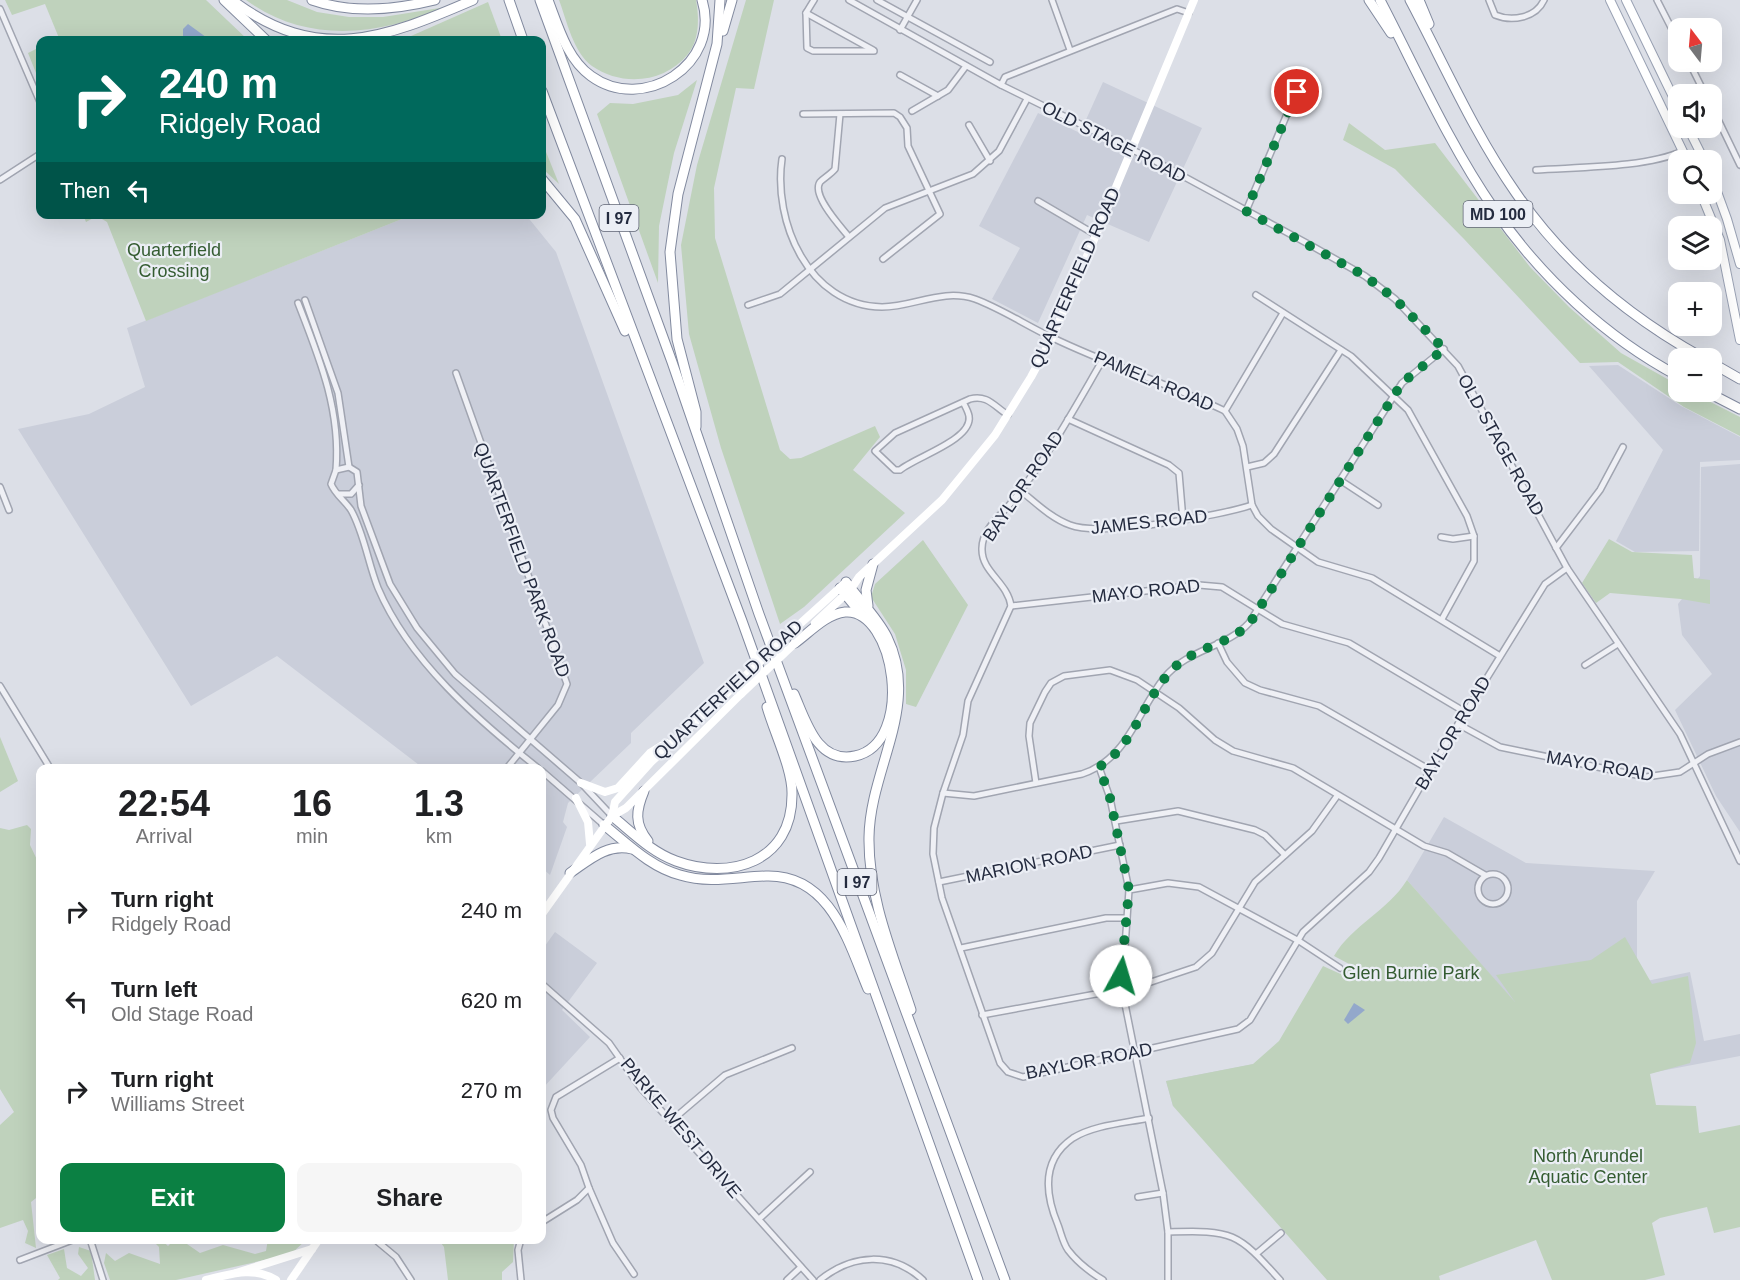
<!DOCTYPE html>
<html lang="en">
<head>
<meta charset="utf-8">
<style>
  :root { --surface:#fff; --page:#f6f6f6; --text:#202124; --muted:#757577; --accent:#0b8043 }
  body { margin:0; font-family:Helvetica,sans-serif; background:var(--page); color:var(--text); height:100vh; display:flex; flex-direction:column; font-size:22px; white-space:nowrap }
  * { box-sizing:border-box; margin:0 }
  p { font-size:20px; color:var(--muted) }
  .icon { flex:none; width:33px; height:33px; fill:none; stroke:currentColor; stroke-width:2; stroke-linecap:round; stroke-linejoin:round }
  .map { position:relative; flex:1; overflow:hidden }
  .side { position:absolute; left:36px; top:764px; width:510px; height:480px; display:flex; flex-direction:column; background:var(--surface); border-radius:12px; box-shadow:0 6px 24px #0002 }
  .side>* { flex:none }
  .hud { position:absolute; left:36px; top:36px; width:510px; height:183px; border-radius:12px; box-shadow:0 6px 24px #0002; background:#00695c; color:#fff; overflow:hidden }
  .needle { width:39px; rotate:344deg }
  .tools { position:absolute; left:1668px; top:18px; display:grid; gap:12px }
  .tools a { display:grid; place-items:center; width:54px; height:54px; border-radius:12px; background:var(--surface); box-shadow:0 6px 24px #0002; font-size:30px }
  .pin { position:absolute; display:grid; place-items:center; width:51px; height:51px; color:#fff; margin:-26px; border:3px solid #fff; border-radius:50%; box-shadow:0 2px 6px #0007 }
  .me { position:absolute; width:66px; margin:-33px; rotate:6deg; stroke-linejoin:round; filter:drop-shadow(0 0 4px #0008) }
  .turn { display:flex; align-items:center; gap:21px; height:126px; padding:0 24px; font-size:27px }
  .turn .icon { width:78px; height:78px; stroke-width:2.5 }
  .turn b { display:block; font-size:42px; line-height:51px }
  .then { display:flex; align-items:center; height:57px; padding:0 24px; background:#0003; gap:12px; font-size:22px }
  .eta { display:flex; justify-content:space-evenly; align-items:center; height:102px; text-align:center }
  .eta b { font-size:36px; font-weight:600; line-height:42px }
  .primary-button { display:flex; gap:12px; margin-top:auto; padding:12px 24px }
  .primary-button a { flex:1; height:69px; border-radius:12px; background:var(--accent); color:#fff; font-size:24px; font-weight:600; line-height:69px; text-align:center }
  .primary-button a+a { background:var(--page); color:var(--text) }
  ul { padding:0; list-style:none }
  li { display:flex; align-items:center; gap:18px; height:90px; padding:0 24px }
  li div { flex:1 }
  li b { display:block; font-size:22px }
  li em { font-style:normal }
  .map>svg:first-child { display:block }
</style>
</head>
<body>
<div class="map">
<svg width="1740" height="1280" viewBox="0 0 1740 1280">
  <rect width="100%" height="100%" fill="#dcdfe7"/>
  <!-- built -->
  <g fill="#caceda">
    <path d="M1103,82L1202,128L1149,242L1087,215L1038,323L992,299L1020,248L979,226L1038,113L1080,133Z"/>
    <path d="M412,215H526L556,252L704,663L631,733V743L568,803L563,822L567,827L550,875L542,868V768H423L277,656L191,706L18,429L89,414L145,387L127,328Z"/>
    <path d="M1618,365L1681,406L1740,437V460L1700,462L1699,551L1635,552L1616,541L1663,450L1589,366Z"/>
    <path d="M1740,464V832L1716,796L1675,710L1712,674L1682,635L1678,604L1700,576L1701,467Z"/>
    <path d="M1444,817L1526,863L1655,871L1637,901V983L1690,972L1704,1041L1740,1034V1056L1650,1073L1173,1106L1166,1081L1523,1012L1407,880Z"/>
    <path d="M555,932L597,963L562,1010L590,1037L542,1089V950Z"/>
  </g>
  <!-- green -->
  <g fill="#bfd2bc">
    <path d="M5,0H206L248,40H55L59,38L45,4L12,15Z"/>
    <path d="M246,0H287L317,12L349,17H383L446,7C381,35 307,45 246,0Z"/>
    <path d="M559,0H696C699,17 700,39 688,54C665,83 622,87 592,66C573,52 567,21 559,0Z"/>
    <path d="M746,0H774L754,89L736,88L714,188L715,238L780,450L790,459L801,458L875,426L880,437L853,470L905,513L804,607L780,624L721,448L689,334L681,245L697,165Z"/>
    <path d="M488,2L502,40H402Z"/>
    <path d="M40,47V83L28,53Z"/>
    <path d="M697,80L674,153L659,226L658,283L597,114L610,103L633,104L678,95Z"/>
    <path d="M1349,123L1385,150L1435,143L1530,267L1569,307L1621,353L1678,385V392H1691L1740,417V436L1684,407L1618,362L1580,363L1464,239L1395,169L1343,140Z"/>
    <path d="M542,142L559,184L542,168Z"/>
    <path d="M83,215H412L146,321L107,222L97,216L86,222Z"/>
    <path d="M1609,539L1632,552L1692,555L1694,578L1710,580V604L1681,599L1610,593L1596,603L1582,583Z"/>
    <path d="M923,540L968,605L916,707L906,704V670L895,634L871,597L875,584Z"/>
    <path d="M0,737L18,781L0,792Z"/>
    <path d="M27,825L31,829L30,845L40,866V1195L31,1202L36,1248L25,1243L28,1231L23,1220L0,1228V1125L14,1112L0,1089V828L9,830Z"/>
    <path d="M1407,880L1515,1002L1496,975L1591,960L1625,937L1652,984L1688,976L1696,1043L1690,1063L1650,1074L1656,1105L1696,1106L1699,1133L1740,1125V1227L1714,1233L1707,1207L1660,1218L1652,1223L1665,1275L1645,1280H1552L1536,1240L1439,1276L1440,1280H1327L1173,1106L1166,1081L1253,1064L1279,1041L1323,966L1345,976L1351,965L1334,956C1352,925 1388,911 1407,880Z"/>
    <path d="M151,1239H160L168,1246L175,1239H185L187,1244L200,1253L223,1245L255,1254L266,1251L268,1239H307L291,1254L176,1280H110L104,1263L106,1253L115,1261L129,1253L160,1264L159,1247Z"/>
    <path d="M438,1239H514L513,1262L502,1272V1280H448L444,1247Z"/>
    <path d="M79,1247L91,1251L95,1280H58L60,1278L47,1255L64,1249L67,1268L81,1276L88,1268L78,1254Z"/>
  </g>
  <!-- water -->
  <g fill="#93a8cb">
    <path d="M188,24L210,40H183V29Z"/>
    <path d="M1354,1003L1365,1010L1348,1024L1344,1020Z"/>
  </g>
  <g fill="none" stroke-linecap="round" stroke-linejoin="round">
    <!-- street casing -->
    <g stroke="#a1a5b1" stroke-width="8">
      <g id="street">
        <path d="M814,0L806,13L807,48L813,51H874"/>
        <path d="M849,0L1001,85L1157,162L1312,246L1365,276L1395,299L1458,366L1567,568L1680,734L1740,861"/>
        <path d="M877,0L990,62"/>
        <path d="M1052,0L1070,50"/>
        <path d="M1489,0L1495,15C1512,22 1536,18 1544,0"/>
        <path d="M1657,0L1678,41"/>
        <path d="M0,9L40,102"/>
        <path d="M806,13L873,50"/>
        <path d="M900,30L917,0"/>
        <path d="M1689,62L1705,94"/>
        <path d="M900,75L938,96"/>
        <path d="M1001,85L1005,77L1177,9L1189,13"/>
        <path d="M1712,107L1740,165"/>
        <path d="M912,111L948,90L966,66"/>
        <path d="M803,114L894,113L900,117L907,128L908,146L940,214L883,259"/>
        <path d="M840,114L835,169C831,174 824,178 820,182C811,195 841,227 849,237"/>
        <path d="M969,125L990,161"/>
        <path d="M782,159C773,221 808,306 882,307C914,307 942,288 975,299C1002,309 1027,326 1053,338C1109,365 1169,384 1225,411L1237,429L1243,446L1252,505L1258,516L1271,529L1318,562L1372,578L1500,656"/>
        <path d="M1536,170C1578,167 1645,168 1683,151"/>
        <path d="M0,180L40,154"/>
        <path d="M1038,201L1096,235"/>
        <path d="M1246,211L1304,74"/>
        <path d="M1256,295L1351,356L1408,410L1467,516L1474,536V561L1442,619"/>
        <path d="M305,300L338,393L349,467"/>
        <path d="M298,303C319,357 341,410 336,470"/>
        <path d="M748,305L780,294L885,208L973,174L999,151L1027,99"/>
        <path d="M1102,361C1074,409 1046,461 1010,504C999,517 981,531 982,550C982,572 1008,583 1011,606L968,701L963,735L943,793L934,828L933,854L942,898L1000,1063L1008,1072L1023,1077L1238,1029L1250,1020L1303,932L1369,872L1379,858L1430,770L1545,584L1567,568"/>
        <path d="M456,373L567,684L558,705L507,768"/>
        <path d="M963,402C965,406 968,411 969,416C973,440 915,457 900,470H895L875,451L895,433L970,399C987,394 995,407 1008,415"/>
        <path d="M1225,411L1283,313"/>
        <path d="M1068,419L1169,465L1179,473L1183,520"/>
        <path d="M1247,467L1264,463L1274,454L1341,350"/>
        <path d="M1340,480L1378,505"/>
        <path d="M0,487L9,510"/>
        <path d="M1021,491C1036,503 1051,518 1070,525C1100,537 1219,516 1252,505"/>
        <path d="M339,494H351L359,485"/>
        <path d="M1441,537L1453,539L1474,536"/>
        <path d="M1556,548L1600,490L1623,447"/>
        <path d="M1011,606L1199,585L1222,587L1282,624L1349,643L1465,712"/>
        <path d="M1218,643L1227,662L1245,683L1260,690L1319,706L1430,770"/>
        <path d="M1585,665L1618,644"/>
        <path d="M0,686L50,768"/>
        <path d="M1458,724L1500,747L1646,777L1680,772L1708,754L1740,742"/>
        <path d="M1099,767L1110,798L1129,890L1122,989L1163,1193L1168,1232V1280"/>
        <path d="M538,768C478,720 409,661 378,588C368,563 364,533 351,510C345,501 335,494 331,484L336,470L349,467L357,472L361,506L390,584L417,628L455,674L581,783L612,816"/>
        <path d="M542,771L604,825"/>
        <path d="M1036,783L1029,736L1030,723L1045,692L1051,683L1064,676L1110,670L1137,680L1179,708L1215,740L1233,751L1293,768L1424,846L1447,853L1485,875"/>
        <path d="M943,793L974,796L1082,774C1128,759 1137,712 1164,678C1187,649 1226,648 1249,623L1402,383L1444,349"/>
        <path d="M1116,821L1178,811L1255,830L1265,835L1285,855"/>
        <circle cx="1493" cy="889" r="15"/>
        <path d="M939,882L1120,845"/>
        <path d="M1129,890L1168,883L1199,887L1299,941L1340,968"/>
        <path d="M961,948L1106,918H1127"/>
        <path d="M542,984L609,1043L640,1087L813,1280"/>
        <path d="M982,1015L1139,986L1196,967L1212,953L1255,882L1312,831L1337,796"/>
        <path d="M671,1121L725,1075L792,1048"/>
        <path d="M589,1188L613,1243L634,1274"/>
        <path d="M1138,1197L1163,1193"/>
        <path d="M759,1219L810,1172"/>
        <path d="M542,1222L577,1200L589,1188L581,1165L553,1118L551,1110L556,1097L620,1058"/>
        <path d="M1168,1232C1233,1230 1237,1232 1280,1280"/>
        <path d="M90,1239L103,1280"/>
        <path d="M521,1239L518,1250L521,1280"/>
        <path d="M378,1242L396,1257L411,1280"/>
        <path d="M1256,1254L1281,1233"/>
        <path d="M20,1260L75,1239"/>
        <path d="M787,1280L801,1267"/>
        <path d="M820,1280C852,1254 892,1251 923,1280"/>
        <path d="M1103,1280C1090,1272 1078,1263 1068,1250C1063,1243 1061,1233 1058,1225C1045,1194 1041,1160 1073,1138C1094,1125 1125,1123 1149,1118"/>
      </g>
    </g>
    <!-- primary casing -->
    <g stroke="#9aa2b4" stroke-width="10">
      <g id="primary">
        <path d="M1610,0L1687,160"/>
        <path d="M1626,0L1678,107"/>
        <path d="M1688,128L1704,160"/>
        <path d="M1712,178L1727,219L1740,264"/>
        <path d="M1701,194L1720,240L1740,340"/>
      </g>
    </g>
    <!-- highway casing -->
    <g stroke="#828a9f" stroke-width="11">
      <g id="highway">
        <path d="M224,0L266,40"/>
        <path d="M232,0C318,65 385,38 473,0"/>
        <path d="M312,0C351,14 395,10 435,0"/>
        <path d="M509,0L523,40"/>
        <path d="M540,0L672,362L759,614L1005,1280"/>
        <path d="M548,0C558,26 567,59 591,76C643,114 722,64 702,0"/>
        <path d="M1369,0L1391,33"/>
        <path d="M1380,0C1416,69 1449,144 1494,209C1541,277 1605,337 1678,376"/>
        <path d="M1410,0C1444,64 1474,133 1516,193C1564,263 1629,317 1703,358"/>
        <path d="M1419,0L1429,24"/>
        <path d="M723,31L732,0"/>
        <path d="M542,91L742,621L978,1280"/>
        <path d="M542,179L575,219L625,331"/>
        <path d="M1712,363L1740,379"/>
        <path d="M1707,392L1740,409"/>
        <path d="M696,427V412L677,339L670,252L678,194L717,44L720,0"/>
        <path d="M846,582C859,600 877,617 887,637C921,706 870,768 869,837C868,897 893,955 911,1010"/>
        <path d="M840,588L863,616"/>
        <path d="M868,606L866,590L873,564"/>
        <path d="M794,694C806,721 817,764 855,756C916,743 895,608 845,612C826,614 809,633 795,643"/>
        <path d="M644,791C636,810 634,824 648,841"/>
        <path d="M612,816C632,832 651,852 676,861C730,881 792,862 792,795C793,770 774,732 767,707"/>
        <path d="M604,825C628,844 650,867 680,875C710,884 736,877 766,876C830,874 848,941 868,989"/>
        <path d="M570,873C589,860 607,843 632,849"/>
      </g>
    </g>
    <!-- street -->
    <use href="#street" stroke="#eff0f5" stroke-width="5"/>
    <!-- secondary -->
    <g stroke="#fff" stroke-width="8">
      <path d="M815,623L851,589L859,577L942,500L995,435L1031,377L1052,338L1096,235L1194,0"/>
      <path d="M791,632L844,584"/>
      <path d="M581,783L605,792L618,788L650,753L666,743"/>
      <path d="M576,798L588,822L590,844"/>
      <path d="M612,816L615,802L651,762L737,684"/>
      <path d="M542,914L612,816L626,808L741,694"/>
      <path d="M236,1273L312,1249"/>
      <path d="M206,1280C231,1274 253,1266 276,1280"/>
      <path d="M291,1280L319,1239"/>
    </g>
    <!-- primary -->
    <use href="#primary" stroke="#fff" stroke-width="8"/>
    <!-- highway -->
    <use href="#highway" stroke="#fff" stroke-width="9"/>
    <!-- secondary-bridge -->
    <g stroke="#fff" stroke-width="8">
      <path d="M737,684L791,632"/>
      <path d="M741,694L795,643"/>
    </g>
  </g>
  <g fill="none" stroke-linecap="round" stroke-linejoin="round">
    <!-- route -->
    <path stroke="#0b8043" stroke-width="10" stroke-dasharray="0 18" d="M1121,976L1129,890L1110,798L1099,767C1135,745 1144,697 1174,668C1195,647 1229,645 1250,623L1402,383L1444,349L1395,299L1365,276L1246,211L1297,92"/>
  </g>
  <g text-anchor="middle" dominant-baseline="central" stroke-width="4.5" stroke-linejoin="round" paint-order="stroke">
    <!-- shield labels -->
    <g fill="#ebeef5" stroke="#606676" stroke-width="1.5">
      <rect x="1463.5" y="201" width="69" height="26" rx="4.5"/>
      <rect x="599.5" y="205" width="39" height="26" rx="4.5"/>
      <rect x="837.5" y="869" width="39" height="26" rx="4.5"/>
    </g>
    <g font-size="16" font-weight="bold" fill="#242b3f">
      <text x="1498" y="214">MD 100</text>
      <text x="619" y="218">I 97</text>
      <text x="857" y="882">I 97</text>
    </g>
    <!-- street labels -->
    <g font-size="18" fill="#242b3f" stroke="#ebeef5">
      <text transform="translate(1114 142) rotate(27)">OLD STAGE ROAD</text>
      <text transform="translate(1075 278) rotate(-66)">QUARTERFIELD ROAD</text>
      <text transform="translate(1154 381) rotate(23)">PAMELA ROAD</text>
      <text transform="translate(1501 445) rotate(61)">OLD STAGE ROAD</text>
      <text transform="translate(1023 486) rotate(-56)">BAYLOR ROAD</text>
      <text transform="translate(1149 522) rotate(-6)">JAMES ROAD</text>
      <text transform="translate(522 560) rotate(70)">QUARTERFIELD PARK ROAD</text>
      <text transform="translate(1146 591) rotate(-6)">MAYO ROAD</text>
      <text transform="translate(728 690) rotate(-43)">QUARTERFIELD ROAD</text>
      <text transform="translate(1453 733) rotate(-59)">BAYLOR ROAD</text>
      <text transform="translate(1600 766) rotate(10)">MAYO ROAD</text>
      <text transform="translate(1029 864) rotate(-12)">MARION ROAD</text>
      <text transform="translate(1089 1061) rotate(-11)">BAYLOR ROAD</text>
      <text transform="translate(681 1128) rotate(50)">PARKE WEST DRIVE</text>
    </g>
    <!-- park labels -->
    <g font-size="18" fill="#345c31" stroke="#ebeef5">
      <text x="174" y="250">Quarterfield<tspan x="174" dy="21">Crossing</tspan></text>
      <text x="1411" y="973">Glen Burnie Park</text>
      <text x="1588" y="1156">North Arundel<tspan x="1588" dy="21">Aquatic Center</tspan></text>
    </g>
  </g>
</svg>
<div class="tools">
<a><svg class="needle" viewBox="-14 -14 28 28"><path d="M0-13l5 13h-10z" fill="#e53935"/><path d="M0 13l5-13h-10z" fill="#757577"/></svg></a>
<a><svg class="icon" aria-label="sound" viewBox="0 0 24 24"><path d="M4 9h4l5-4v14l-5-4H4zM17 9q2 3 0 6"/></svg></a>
<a><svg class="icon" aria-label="search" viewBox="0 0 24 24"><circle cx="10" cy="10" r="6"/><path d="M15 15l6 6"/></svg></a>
<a><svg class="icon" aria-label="layers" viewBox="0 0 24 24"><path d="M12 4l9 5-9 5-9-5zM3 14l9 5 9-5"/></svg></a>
<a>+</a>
<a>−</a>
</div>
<div class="pin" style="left:1297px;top:92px;background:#d93025"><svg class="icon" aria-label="arrive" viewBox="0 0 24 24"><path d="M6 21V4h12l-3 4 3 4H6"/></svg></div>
<svg class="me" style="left:1121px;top:976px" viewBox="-20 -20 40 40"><circle r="19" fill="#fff"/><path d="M0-13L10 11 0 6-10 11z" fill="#0b8043"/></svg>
<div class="hud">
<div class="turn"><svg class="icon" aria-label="right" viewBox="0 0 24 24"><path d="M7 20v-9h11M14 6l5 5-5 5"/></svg><div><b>240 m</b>Ridgely Road</div></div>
<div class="then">Then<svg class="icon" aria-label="left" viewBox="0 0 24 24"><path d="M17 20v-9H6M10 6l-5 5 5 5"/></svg></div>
</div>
<section class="side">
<div class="eta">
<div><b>22:54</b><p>Arrival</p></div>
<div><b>16</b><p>min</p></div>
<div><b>1.3</b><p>km</p></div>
</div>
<ul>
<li><svg class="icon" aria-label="right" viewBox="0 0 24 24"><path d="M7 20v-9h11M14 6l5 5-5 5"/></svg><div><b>Turn right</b><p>Ridgely Road</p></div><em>240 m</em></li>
<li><svg class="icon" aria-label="left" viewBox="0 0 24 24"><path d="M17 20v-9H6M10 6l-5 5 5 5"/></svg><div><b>Turn left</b><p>Old Stage Road</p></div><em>620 m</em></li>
<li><svg class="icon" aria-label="right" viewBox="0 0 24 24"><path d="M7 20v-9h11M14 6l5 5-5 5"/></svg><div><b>Turn right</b><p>Williams Street</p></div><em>270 m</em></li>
</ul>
<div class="primary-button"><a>Exit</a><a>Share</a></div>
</section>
</div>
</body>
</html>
